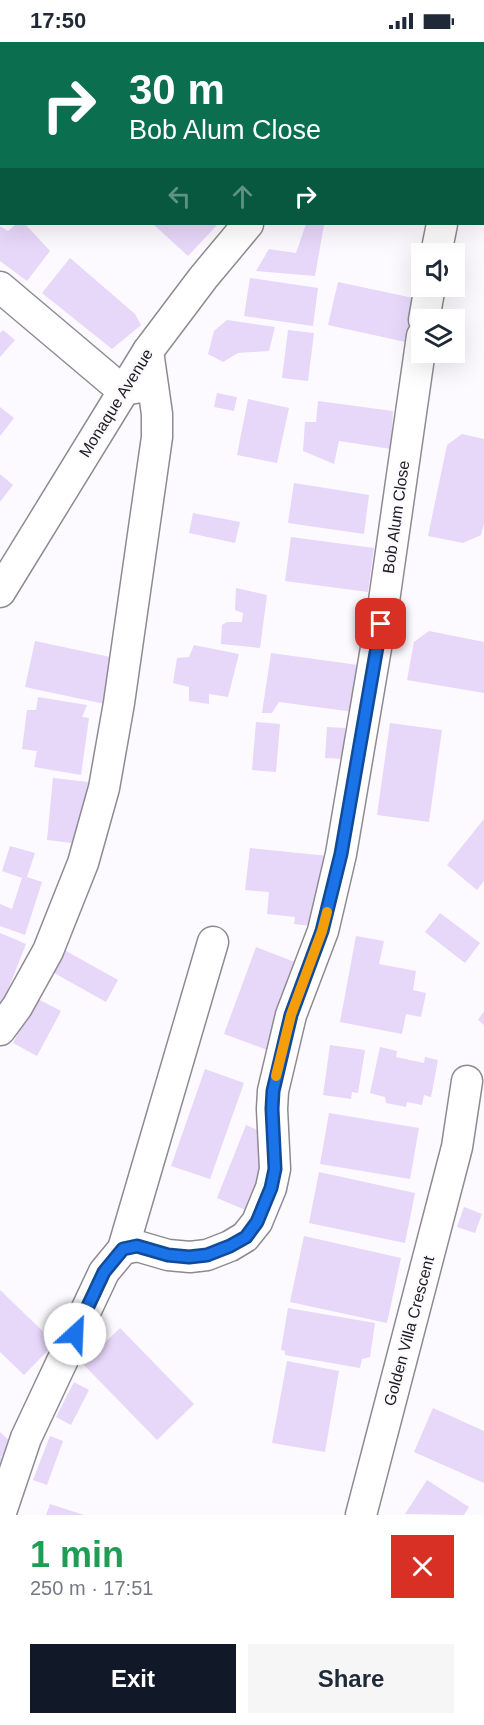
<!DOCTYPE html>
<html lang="en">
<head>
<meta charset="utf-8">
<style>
  :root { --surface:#fff; --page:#f6f6f7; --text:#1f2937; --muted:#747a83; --accent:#111827 }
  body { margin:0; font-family:Arial,sans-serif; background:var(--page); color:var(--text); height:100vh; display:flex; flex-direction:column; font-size:22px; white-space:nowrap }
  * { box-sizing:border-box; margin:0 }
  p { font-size:20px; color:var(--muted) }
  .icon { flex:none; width:33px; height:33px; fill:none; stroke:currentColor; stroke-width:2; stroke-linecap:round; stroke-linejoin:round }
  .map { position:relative; height:1473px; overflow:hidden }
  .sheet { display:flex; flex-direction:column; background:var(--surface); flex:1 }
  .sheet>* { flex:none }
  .hud { position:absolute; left:0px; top:0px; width:484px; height:183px; box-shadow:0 6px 24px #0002; background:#0b6e4f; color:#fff; overflow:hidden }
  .tools { position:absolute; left:411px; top:201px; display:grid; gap:12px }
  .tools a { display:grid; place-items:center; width:54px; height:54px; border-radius:0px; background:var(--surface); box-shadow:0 6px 24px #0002; font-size:30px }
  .pin { position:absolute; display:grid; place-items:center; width:51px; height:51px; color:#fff; margin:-26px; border-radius:12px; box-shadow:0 3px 9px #0006 }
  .me { position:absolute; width:66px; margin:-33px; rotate:25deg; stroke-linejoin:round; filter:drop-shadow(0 0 4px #0008) }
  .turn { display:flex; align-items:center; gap:21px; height:126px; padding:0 30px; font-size:27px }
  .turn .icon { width:78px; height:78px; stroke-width:2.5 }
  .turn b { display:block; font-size:42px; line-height:51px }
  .lanes { display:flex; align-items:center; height:57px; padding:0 30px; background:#0003; justify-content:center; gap:30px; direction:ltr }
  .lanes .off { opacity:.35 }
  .round { display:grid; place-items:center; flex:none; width:63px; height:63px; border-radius:0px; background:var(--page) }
  .overview { display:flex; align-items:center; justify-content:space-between; height:102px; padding:0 30px }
  h1 { font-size:36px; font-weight:700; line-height:45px; color:#1e9e55 }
  .button { display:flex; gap:12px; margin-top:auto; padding:12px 30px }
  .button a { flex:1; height:69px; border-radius:0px; background:var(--accent); color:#fff; font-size:24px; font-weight:700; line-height:69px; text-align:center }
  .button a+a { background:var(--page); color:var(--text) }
  .status { display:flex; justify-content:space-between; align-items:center; height:42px; padding:0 30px; background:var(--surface); direction:ltr }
  .status svg { height:16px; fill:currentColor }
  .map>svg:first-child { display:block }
</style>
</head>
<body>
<div class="status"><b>17:50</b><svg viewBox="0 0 49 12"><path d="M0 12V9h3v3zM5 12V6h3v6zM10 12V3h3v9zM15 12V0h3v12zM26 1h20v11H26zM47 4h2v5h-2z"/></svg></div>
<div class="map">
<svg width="484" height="1473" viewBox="0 0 484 1473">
  <rect width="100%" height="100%" fill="#fcfafe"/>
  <!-- building -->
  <g fill="#e7d7f9">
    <path d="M16,182H25L50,209L27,239L0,219V184L8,189Z"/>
    <path d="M153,182H218L188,214Z"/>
    <path d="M306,182L324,183L315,234L256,229L269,207L296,211Z"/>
    <path d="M70,216L135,272L141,283L112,307L42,251Z"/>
    <path d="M250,236L318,246L313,284L244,274Z"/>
    <path d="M338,240L418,257L410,301L328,283Z"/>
    <path d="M227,278L275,285L269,309L238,311L223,320L208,312L214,289Z"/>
    <path d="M3,288L15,298L0,315V291Z"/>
    <path d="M288,288L314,291L308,339L282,336Z"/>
    <path d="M217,351L237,355L234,369L214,365Z"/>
    <path d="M248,357L289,366L277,421L237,413Z"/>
    <path d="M318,359L393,369L391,407L339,399L334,422L303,409L305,380H316Z"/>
    <path d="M0,365L14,376L0,394Z"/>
    <path d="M462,392L484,397V481L481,493L463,501L428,494L447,403Z"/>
    <path d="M0,432L13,443L0,460Z"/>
    <path d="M294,441L369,453L364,492L288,481Z"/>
    <path d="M193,471L240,480L235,501L189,491Z"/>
    <path d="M291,495L374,506L368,550L285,539Z"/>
    <path d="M236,546L267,553L260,606L221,602L222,583L227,580H242L243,571L235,568Z"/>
    <path d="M429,589L484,600V651L407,638L414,600Z"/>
    <path d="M35,599L115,616L105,662L25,645Z"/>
    <path d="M194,603L239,612L228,655L209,652V662L189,659V645L173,641L177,616L189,615Z"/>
    <path d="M271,611L358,623L354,670L279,660L272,671H262Z"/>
    <path d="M38,655L87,663L82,675L89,676L81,733L34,725L37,709L22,707L27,668H36Z"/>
    <path d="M256,680L280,682L276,730L252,728Z"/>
    <path d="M390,681L442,688L429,780L377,773Z"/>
    <path d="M327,685L345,686L344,717L325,716Z"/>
    <path d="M53,736L88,740L81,802L47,798Z"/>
    <path d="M484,777V839L477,848L447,823Z"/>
    <path d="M10,804L35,811L27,835L42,840L25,893L0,884V862L12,867L22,836L2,829Z"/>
    <path d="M250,806L328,814L321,885L294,882L295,875L267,872L269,850L245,848Z"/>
    <path d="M440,871L480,901L465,921L425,890Z"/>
    <path d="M0,891L26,902L0,968Z"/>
    <path d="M356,894L384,899L379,922L416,929L413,948L426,951L421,975L406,972L402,992L340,980Z"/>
    <path d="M59,905L118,938L106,960L47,927Z"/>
    <path d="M256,905L305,924L273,1010L224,992Z"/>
    <path d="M36,956L61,969L37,1014L13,1001Z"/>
    <path d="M484,969V983L478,978Z"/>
    <path d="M330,1003L365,1008L358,1051L352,1050L351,1057L323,1053Z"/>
    <path d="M380,1005L397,1009L396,1015L424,1021L425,1015L438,1018L431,1055L424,1053L422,1063L407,1060L406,1065L386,1061L385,1055L370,1051Z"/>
    <path d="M205,1027L244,1041L210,1137L171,1124Z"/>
    <path d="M329,1071L419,1086L410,1137L320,1122Z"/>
    <path d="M246,1083L286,1100L257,1173L217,1156Z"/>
    <path d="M319,1130L415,1151L405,1201L309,1181Z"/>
    <path d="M464,1165L482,1172L475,1191L457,1185Z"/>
    <path d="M304,1194L401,1216L387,1281L290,1260Z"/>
    <path d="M0,1248L55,1301L24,1333L0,1310Z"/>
    <path d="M288,1266L375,1281L370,1315L362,1317L360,1326L285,1313V1309L281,1308Z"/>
    <path d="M120,1286L194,1362L157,1398L83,1322Z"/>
    <path d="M287,1319L339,1329L325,1410L272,1401Z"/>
    <path d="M74,1340L89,1348L71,1383L56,1375Z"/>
    <path d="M433,1366L484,1389V1441L414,1410Z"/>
    <path d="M0,1390L13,1402L1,1415L6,1423L0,1430Z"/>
    <path d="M50,1394L63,1399L47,1443L33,1438Z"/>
    <path d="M427,1438L469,1465L464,1473L405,1472Z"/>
    <path d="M50,1462L84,1473H46Z"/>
  </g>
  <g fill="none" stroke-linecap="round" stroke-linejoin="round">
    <!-- minor casing -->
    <g stroke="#8e8a93" stroke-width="33">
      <g id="minor">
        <path d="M114,0L116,2"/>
        <path d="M90,2L91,0"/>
        <path d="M284,2L286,0"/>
        <path d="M464,2L465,0"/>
        <path d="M0,98L2,96"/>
        <path d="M436,212L442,182"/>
        <path d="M0,245L122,348L142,345"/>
        <path d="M424,278L430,244"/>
        <path d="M0,550L148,309L203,236L248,182"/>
        <path d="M0,988L17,965L48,909L83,821L104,746L119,661L157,395V372L148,309"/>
        <path d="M123,1207L213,900"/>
        <path d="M0,1473L26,1396L104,1230L123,1207L137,1204L168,1213L190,1215L207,1213L230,1204L245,1195L257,1180L271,1146L275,1127L272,1067L273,1049L291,973L323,889L341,812L384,559L422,294"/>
        <path d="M361,1473L457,1105L467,1039"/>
      </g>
    </g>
    <!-- minor -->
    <use href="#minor" stroke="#fff" stroke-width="30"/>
  </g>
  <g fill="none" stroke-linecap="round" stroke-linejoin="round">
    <!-- route casing -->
    <g stroke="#114b97" stroke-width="15">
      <path id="route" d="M75,1292L104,1230L123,1207L137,1204L168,1213L189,1215L207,1213L230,1204L246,1195L257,1180L271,1146L275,1127L272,1067L273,1049L291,973L322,889L341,812L381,582"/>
    </g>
    <!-- route -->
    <use href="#route" stroke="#1a73e8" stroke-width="10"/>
    <!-- slow -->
    <path stroke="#f59e0b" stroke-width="10" d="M276,1034L291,973L322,889L327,870"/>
  </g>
  <g text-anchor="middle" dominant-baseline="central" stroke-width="4.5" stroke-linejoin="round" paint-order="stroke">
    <!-- street labels -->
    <g font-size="16" fill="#1d1b1f" stroke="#fcfafe">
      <text transform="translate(116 361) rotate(-58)">Monaque Avenue</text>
      <text transform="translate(396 475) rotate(-82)">Bob Alum Close</text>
      <text transform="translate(409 1289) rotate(-75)">Golden Villa Crescent</text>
    </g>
  </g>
</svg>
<div class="tools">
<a><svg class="icon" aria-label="sound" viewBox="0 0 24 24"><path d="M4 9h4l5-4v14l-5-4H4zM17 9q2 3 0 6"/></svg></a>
<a><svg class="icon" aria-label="layers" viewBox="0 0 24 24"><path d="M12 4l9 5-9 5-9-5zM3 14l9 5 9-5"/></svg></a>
</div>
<div class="pin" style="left:381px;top:582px;background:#d93025"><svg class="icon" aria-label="arrive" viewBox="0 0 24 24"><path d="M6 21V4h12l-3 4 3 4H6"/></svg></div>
<svg class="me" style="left:75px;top:1292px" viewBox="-20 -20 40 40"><circle r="19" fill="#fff"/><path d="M0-13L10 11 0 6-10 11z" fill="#1a73e8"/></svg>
<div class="hud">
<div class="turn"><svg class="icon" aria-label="right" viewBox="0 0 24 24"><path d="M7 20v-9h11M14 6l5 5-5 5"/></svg><div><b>30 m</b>Bob Alum Close</div></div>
<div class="lanes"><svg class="icon off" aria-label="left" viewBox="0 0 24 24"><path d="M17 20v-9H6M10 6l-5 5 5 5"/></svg><svg class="icon off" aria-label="ahead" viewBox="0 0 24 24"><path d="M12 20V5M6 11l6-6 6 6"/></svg><svg class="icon" aria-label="right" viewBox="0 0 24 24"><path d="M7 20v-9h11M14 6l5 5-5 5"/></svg></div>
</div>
</div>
<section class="sheet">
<div class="overview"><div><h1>1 min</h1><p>250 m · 17:51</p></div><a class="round" style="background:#d93025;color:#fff"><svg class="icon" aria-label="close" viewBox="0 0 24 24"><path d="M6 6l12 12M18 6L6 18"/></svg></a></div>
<div class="button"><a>Exit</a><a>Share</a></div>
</section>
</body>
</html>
